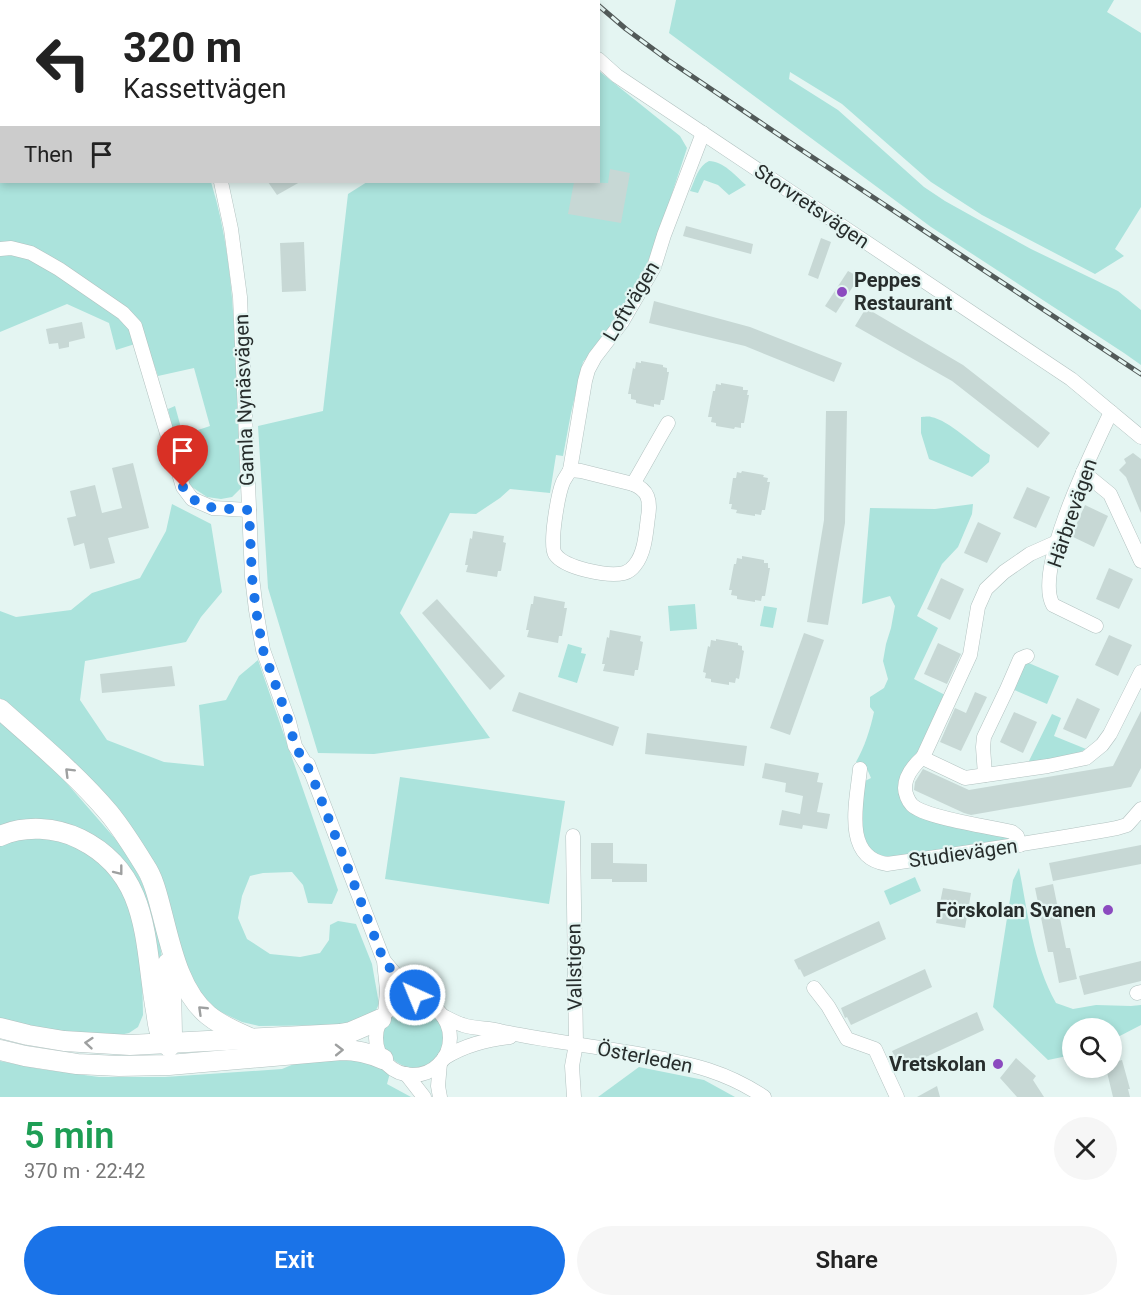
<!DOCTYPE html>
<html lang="en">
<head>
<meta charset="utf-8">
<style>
  :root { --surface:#fff; --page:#f6f6f6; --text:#222; --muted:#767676; --accent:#1a73e8 }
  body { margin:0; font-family:Roboto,sans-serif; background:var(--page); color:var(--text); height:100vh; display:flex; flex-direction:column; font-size:22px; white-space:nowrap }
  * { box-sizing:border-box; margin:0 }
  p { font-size:20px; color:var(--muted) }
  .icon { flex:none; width:33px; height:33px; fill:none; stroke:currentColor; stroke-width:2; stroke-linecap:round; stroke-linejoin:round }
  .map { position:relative; height:1097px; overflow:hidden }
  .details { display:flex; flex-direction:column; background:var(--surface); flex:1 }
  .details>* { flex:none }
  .hud { position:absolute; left:0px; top:0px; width:600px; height:183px; box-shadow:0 3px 9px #0003; background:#fff; color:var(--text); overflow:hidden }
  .fabs { position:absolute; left:1062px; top:1018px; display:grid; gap:12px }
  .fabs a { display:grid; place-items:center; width:60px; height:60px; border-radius:50%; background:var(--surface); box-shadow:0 3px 9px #0003; font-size:30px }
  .pin { position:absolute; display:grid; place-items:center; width:51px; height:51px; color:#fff; margin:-62px -26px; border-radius:50% 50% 50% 0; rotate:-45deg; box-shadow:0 0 6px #0007 }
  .pin .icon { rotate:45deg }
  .me { position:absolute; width:66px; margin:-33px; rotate:316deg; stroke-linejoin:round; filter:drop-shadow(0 0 4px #0008) }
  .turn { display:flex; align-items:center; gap:21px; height:126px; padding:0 24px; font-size:27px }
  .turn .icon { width:78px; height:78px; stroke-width:2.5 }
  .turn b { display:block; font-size:42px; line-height:51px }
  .then { display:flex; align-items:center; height:57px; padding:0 24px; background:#0003; gap:12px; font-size:22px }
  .round { display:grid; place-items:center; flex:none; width:63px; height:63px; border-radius:32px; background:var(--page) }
  .summary { display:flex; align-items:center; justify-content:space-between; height:102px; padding:0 24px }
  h1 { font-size:36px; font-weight:600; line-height:45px; color:#1e9e55 }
  .button { display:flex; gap:12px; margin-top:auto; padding:12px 24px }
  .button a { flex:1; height:69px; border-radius:36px; background:var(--accent); color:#fff; font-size:24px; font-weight:600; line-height:69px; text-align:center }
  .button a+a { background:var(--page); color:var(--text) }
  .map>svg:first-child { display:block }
</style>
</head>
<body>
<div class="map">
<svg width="1141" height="1097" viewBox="0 0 1141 1097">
  <rect width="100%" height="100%" fill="#e4f5f2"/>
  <!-- green -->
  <g fill="#abe3dc">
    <path d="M0,0H101L103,1L2,2V182H211C230,243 234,309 236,373C238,411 239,450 241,488L232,497L221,499L207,497L192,487L184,477L168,409L175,406L183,435L210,426L194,368L158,376L140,324L64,266L0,246Z"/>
    <path d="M676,0H1114L1107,12L1141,33V207L1115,249L1124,256L1095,274L982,215L931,182L842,104L790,72L789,79L838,110L924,187L945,201L1031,249L1118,291L1141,310V365L1124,353L931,227L669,33Z"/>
    <path d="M599,71L680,136L687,148L659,233L641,279L634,293L607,332L583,362L571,413L563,456L556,455L550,493L510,489L500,498L476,514L450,513L400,613L490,738L374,754L318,753L268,588L258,426L323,411L348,194L367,182H598Z"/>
    <path d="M709,161C723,161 736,176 746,185L729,195L718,185L704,180L698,193L690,191C695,180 698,166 709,161Z"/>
    <path d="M9,252L28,257L56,274L129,326L135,344L116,350L109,323L67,304L0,332V255Z"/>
    <path d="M921,417C922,417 930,416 931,417C949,420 974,446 990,455L989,462L972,477L929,459L921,433Z"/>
    <path d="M172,504L211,524L222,592L201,617L186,642L85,661L80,700L107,740L164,762L204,766L199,705L226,700L239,676L258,660L338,890L332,904L308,903L303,885L292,872L263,873L250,876L242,896L238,918L247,939L270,954L300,957L320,953L329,940L330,925L338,921L356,924L372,964L379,1004L375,1012L352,1025L259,1026L242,1022L214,1009L204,1000L189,976L183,952L155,867L96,787L0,698V611L16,617L71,610L92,593L140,578L166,531Z"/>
    <path d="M973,504L972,514L958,547L942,564L917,616L938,628L914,679L947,696L902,798L1012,839L898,856C893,856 888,856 884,856C851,850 861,805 863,782L871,778L865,764L856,762C865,746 870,730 874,712L870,707V697L884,688L888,679L883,661L886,644L891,628L895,606L890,596L862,604L870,508L935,509Z"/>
    <path d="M695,604L697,629L670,631L668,606Z"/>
    <path d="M764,606L777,608L773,628L760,626Z"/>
    <path d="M568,644L582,648L581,653L586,654L577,683L558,677Z"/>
    <path d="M1024,661L1059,676L1047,704L1012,689Z"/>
    <path d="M1052,714L1061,718L1054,736L1086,749L1071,757L1028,763Z"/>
    <path d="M0,721L64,780L125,850L140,878L151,904L159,937L166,988L112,851C107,847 103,842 97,838C82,826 52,819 33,819C22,819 10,823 0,827Z"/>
    <path d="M400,777L565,801L549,904L385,879Z"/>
    <path d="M23,837L58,839L82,848L103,863L119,881L135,926L142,970L143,1015L138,1027L129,1033L115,1036L77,1034L37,1027L0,1019V843Z"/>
    <path d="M1019,868C1028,914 1033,962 1056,1003L1073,1009L1096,1005L1131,1006L1141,1005V1025L1112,1040V1029H1072V1055L1048,1060L993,1007L1013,880Z"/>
    <path d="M915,877L921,891L890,905L884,891Z"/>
    <path d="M404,1007C430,1006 457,1029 440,1055C437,1060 432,1064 426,1066C386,1079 360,1017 404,1007Z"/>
    <path d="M341,1055L381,1066L390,1073L387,1084L411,1097H0V1061L40,1069L99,1077H165L282,1069L301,1061Z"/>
    <path d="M639,1067L704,1080L735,1097H598Z"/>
  </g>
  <!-- building -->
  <g fill="#c7d8d5">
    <path d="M610,169L630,173L621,223L568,214L574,182L608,183Z"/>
    <path d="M268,182H300L277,195Z"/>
    <path d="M686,226L753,244L751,254L683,236Z"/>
    <path d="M821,238L831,242L818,279L808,275Z"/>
    <path d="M304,242L306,291L282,292L280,243Z"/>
    <path d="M848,271L859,277L836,313L825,306Z"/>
    <path d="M654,301L750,327L842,363L834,382L745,346L649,323Z"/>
    <path d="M866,308L963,365L1050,433L1038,448L952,381L855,326Z"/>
    <path d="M82,322L85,338L69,342V347L59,349L58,343L49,344L46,329Z"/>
    <path d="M641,361L663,365V367L667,368V372H669L664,400H661L660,405L654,404V407L636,403V400L631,399V394H628L633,368L635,369L636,362L641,363Z"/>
    <path d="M721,383L743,387V390H748L747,395H749L744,423H741V428L735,427L734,429L716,426V423L711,422L712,417H708L713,391H715L716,384L721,385Z"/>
    <path d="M826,411H847L845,523L828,625L807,622L824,520Z"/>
    <path d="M1133,453L1141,459V513L1126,477L1119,470L1126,463L1124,459Z"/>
    <path d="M133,463L149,528L108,538L115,563L90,569L84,543L74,546L67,518L76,516L70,491L95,485L102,513L122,508L112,468Z"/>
    <path d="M742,471L764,475L763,477L768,478L767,482H770L765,510H762L761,515L755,514V516L736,513L737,510L731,509L732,504H729L733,478H736L737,472L741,473Z"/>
    <path d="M1027,487L1050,497L1036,528L1013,518Z"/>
    <path d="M1085,505L1108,516L1094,547L1071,536Z"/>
    <path d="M978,522L1001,533L987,563L964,553Z"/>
    <path d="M473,531L504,536L503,542L506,543L501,571H498L497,577L466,572L468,565H465L470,538L472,539Z"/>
    <path d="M742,556L764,560V563H768V568H770L765,596H762L761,601L755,600V602L737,599V596L731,595L732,590H729L734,564H736L737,558L742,559Z"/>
    <path d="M1109,568L1133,579L1119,609L1096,599Z"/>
    <path d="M941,578L964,589L950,620L927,609Z"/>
    <path d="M534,596L565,602L564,608H567L562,636H559L558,643L527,637L529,630H526L531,604H533Z"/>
    <path d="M437,599L505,676L490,690L422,613Z"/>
    <path d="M610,630L641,636L640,641L643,642L638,670H635L634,676L603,671L605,664H602L607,637L609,638Z"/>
    <path d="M804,633L824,640L790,735L770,728Z"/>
    <path d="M1109,635L1132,645L1118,676L1095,665Z"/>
    <path d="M716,639L738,643V645L742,646V650L744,651L739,679L736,678L735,683L729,682V685L711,682V679L705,678L706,673L703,672L708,646L710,647L711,640L716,641Z"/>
    <path d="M938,643L961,654L947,684L924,674Z"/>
    <path d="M172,666L175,686L102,693L100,674Z"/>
    <path d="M519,692L619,727L613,746L512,711Z"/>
    <path d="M975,692L987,697L961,751L940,742L955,708L966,713Z"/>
    <path d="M1077,698L1100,709L1086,739L1063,729Z"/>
    <path d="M1141,711V768L1131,787L971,815L964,813L914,790L915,782L923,769L969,790L1113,766Z"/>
    <path d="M1014,712L1037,722L1023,753L1000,742Z"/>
    <path d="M647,733L747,746L744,766L645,754Z"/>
    <path d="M765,763L819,773L817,782L823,783L817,812L830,814L827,829L803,825L802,829L779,825L782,810L800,814L803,796L785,792L786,783L762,778Z"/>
    <path d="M591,843H613V863L647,864V882H612V879H591Z"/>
    <path d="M1141,845V864L1053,881L1049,863Z"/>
    <path d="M1053,884L1066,948H1070L1077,979L1059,983L1053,952H1048L1035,888Z"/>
    <path d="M943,888L971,893L965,928L936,923Z"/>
    <path d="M879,921L886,939L804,977L800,969L799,970L794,960Z"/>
    <path d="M1141,961V981L1084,995L1079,976Z"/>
    <path d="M925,969L932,987L851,1025L847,1017L845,1018L841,1008Z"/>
    <path d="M977,1012L984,1030L902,1068L898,1060L897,1061L892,1051Z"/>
    <path d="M1016,1058L1036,1076L1033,1080L1044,1097H1017L1000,1078Z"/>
    <path d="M1122,1060L1130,1089H1128L1130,1097H1113L1106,1068H1112V1063Z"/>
    <path d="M937,1086L940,1097H917Z"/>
  </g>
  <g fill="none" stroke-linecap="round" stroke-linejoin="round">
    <!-- minor casing -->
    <g stroke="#b2c2c0" stroke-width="15">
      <g id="minor">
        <path d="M117,0L118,2"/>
        <path d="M282,0L283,2"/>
        <path d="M530,0L532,2"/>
        <path d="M390,2L391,0"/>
        <path d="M598,59L617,76L1071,379L1141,437"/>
        <path d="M221,182L231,229L240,297L252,577L256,610L263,650L289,722L295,746L310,771"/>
        <path d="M0,249L11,248L31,253L59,269L123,313L135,326L183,487L192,499L213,508L249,510"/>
        <path d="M668,423C656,443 645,464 633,484L581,471L570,470L585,381L588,370L595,357L622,322L654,267L664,235L703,133"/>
        <path d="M570,470C568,474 565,478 563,482C558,494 549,545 555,554C564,568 608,577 624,573C628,572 632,569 635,565C645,553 646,532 648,517C651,500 648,490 633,484"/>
        <path d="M1083,472L1110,494L1141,561"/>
        <path d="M1057,542L1030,554L1004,572L986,589L978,607L970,655L923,757L927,760L965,778L1048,766L1086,758L1102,745L1110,734L1141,672"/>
        <path d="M1096,626L1053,605C1033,570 1094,448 1111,412"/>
        <path d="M923,757C914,765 905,775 905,788C905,793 908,801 912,805C925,818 991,827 1012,832L1017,836L1020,845"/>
        <path d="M308,764L384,961L387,990L385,1014"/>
        <path d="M860,769C857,800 842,858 887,864C964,853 1040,842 1117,828L1127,825L1141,809"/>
        <path d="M985,775L983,747L984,737L1007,689L1020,659L1027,656"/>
        <path d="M573,836L576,1044L572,1066L574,1097"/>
        <path d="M385,962L406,987L426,1003"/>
        <path d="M814,988L828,1006L847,1039L875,1049L897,1097"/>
        <path d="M1137,993L1141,992"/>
        <circle cx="413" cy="1038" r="37"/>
        <path d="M443,1016C449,1019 456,1023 463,1025C475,1029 488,1028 500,1031C549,1042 599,1046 649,1056C692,1064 727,1072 764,1097"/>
        <path d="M444,1058C465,1045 486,1040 510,1037"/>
        <path d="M440,1063L438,1086L440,1097"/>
        <path d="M406,1074L424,1097"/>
      </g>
    </g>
    <!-- highway casing -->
    <g stroke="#b2c2c0" stroke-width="21">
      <g id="highway">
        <path d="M0,709C37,742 77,775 109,813C122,829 134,848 145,866C154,879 158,898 162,913C171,948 180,992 208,1015C221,1026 237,1032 252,1039"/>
        <path d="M0,836C25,825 56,827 80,839C151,874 144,944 156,1011C158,1023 158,1036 168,1044"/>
        <path d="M168,963L171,987L172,1034L169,1047"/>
        <path d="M0,1028L28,1035L64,1041L130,1045L340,1034L351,1032L381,1019"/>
        <path d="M0,1050L25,1056L77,1064L119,1066L169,1065L342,1050C358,1050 369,1053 383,1059"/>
      </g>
    </g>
    <!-- minor -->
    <use href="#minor" stroke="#fff" stroke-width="14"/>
    <!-- highway -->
    <use href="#highway" stroke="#fff" stroke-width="20"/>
    <!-- rail casing -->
    <g stroke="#525a59" stroke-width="5">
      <g id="rail">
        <path d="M580,0L582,2"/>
        <path d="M598,5L626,29L668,60L797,147L1141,374"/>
      </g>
    </g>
    <!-- rail -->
    <use href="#rail" stroke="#e4f5f2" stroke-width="3" stroke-dasharray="9" stroke-linecap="butt"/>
  </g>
  <!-- one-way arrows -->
  <defs><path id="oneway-chevron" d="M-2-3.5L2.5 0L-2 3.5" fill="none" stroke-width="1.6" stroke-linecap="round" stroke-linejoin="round" transform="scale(1.5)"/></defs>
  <g stroke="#9ea0a0">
    <use href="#oneway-chevron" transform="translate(69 772) rotate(-135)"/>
    <use href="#oneway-chevron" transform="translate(119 871) rotate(52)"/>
    <use href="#oneway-chevron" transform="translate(202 1010) rotate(-136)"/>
    <use href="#oneway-chevron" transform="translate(89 1043) rotate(-175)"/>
    <use href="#oneway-chevron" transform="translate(339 1050) rotate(-1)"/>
  </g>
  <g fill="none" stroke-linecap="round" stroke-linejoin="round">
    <!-- route -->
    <path stroke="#1a73e8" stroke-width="10" stroke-dasharray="0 18" d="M183,487L192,499L213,508L249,510L252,577L256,610L263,650L289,722L295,746L310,771L384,961L406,987L415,995"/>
  </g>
  <!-- markers -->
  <g fill="#8b4abf" stroke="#e4f5f2" stroke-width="2">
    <circle cx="842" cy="292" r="6"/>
    <circle cx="1108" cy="910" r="6"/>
    <circle cx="998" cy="1064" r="6"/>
  </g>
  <g text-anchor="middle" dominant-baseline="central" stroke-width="4.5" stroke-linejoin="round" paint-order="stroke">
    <!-- street labels -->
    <g font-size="20" fill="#272d2c" stroke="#e4f5f2">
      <text transform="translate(812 206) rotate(34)">Storvretsvägen</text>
      <text transform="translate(631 301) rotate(-59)">Loftvägen</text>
      <text transform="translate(244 400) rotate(-92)">Gamla Nynäsvägen</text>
      <text transform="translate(1072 513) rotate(-71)">Härbrevägen</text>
      <text transform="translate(963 853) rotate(-8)">Studievägen</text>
      <text transform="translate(574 967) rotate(-91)">Vallstigen</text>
      <text transform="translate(645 1057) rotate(11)">Österleden</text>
    </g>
    <!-- poi labels -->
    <g font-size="20" font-weight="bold" fill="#272d2c" stroke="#e4f5f2" text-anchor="end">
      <text x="854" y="280" text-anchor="start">Peppes<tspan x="854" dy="23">Restaurant</tspan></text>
      <text x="1096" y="910">Förskolan Svanen</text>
      <text x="986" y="1064">Vretskolan</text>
    </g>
  </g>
</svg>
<div class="fabs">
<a><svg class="icon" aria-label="search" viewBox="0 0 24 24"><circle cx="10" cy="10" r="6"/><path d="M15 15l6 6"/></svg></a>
</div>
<div class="pin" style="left:183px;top:487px;background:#d93025"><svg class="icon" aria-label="arrive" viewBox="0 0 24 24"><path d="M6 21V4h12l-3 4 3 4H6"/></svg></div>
<svg class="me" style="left:415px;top:995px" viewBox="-20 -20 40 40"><circle r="17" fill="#1a73e8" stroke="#fff" stroke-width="3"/><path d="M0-11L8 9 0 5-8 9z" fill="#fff"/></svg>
<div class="hud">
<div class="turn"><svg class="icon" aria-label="left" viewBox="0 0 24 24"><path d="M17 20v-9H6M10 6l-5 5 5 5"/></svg><div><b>320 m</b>Kassettvägen</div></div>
<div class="then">Then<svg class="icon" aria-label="arrive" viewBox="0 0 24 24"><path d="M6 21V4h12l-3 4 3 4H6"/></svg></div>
</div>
</div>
<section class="details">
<div class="summary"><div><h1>5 min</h1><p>370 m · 22:42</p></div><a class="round"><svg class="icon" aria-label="close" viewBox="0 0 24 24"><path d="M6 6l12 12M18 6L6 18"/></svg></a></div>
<div class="button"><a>Exit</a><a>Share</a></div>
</section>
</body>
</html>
